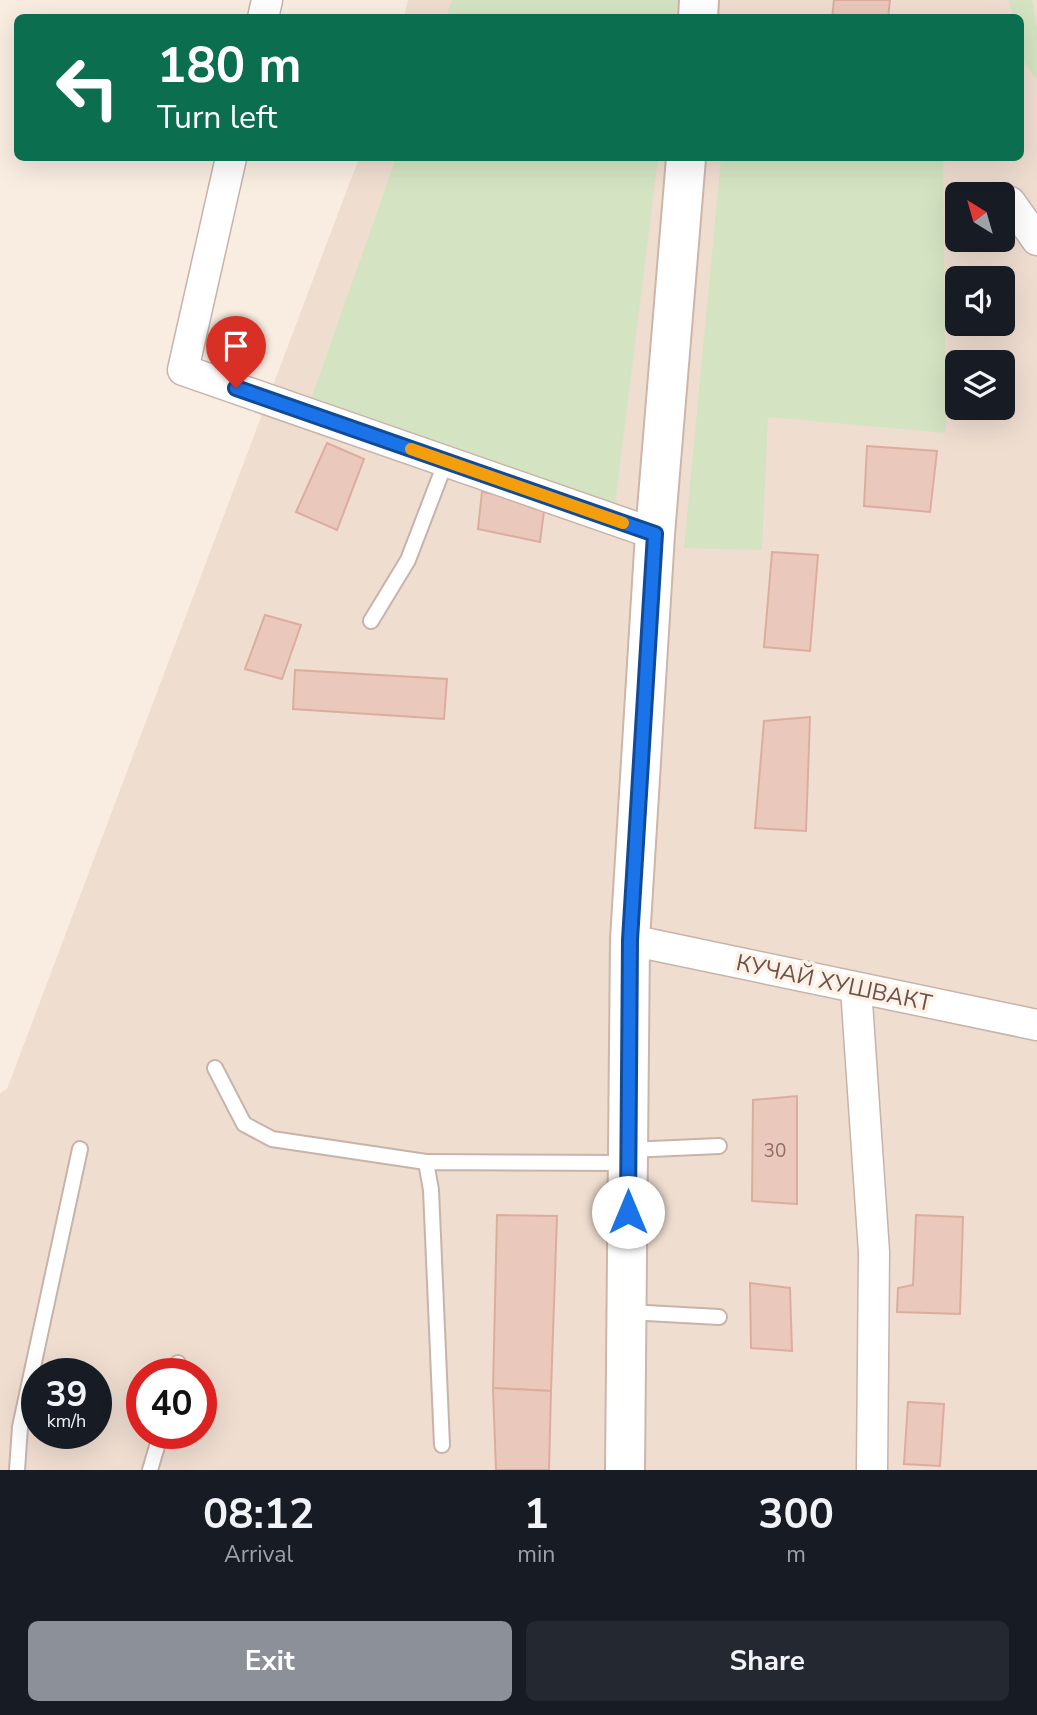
<!DOCTYPE html>
<html lang="en">
<head>
<meta charset="utf-8">
<style>
  :root { --surface:#171b24; --page:#242831; --text:#f1f3f6; --muted:#9ea1a6; --accent:#8c9099 }
  body { margin:0; font-family:"Nunito Sans",sans-serif; background:var(--page); color:var(--text); height:100vh; display:flex; flex-direction:column; font-size:26px; white-space:nowrap }
  * { box-sizing:border-box; margin:0 }
  p { font-size:23px; color:var(--muted) }
  .icon { flex:none; width:38px; height:38px; fill:none; stroke:currentColor; stroke-width:2; stroke-linecap:round; stroke-linejoin:round }
  .map { position:relative; height:1470px; overflow:hidden }
  .details { display:flex; flex-direction:column; background:var(--surface); flex:1 }
  .details>* { flex:none }
  .guide { position:absolute; left:14px; top:14px; width:1010px; height:147px; border-radius:10px; box-shadow:0 7px 28px #0002; background:#0b6e4f; color:#fff; overflow:hidden }
  .needle { width:46px; rotate:323deg }
  .buttons { position:absolute; left:945px; top:182px; display:grid; gap:14px }
  .buttons a { display:grid; place-items:center; width:70px; height:70px; border-radius:10px; background:var(--surface); box-shadow:0 7px 28px #0002; font-size:35px }
  .speed { position:absolute; left:21px; top:1358px; display:flex; gap:14px; font-size:35px; font-weight:700; text-align:center }
  .speed>* { display:grid; place-content:center; width:91px; height:91px; border-radius:50%; background:var(--surface); box-shadow:0 7px 28px #0002; line-height:1 }
  .speed small { font-size:18px; font-weight:400 }
  .speed .limit { border:10px solid #d22; background:#fff; color:#111 }
  .pin { position:absolute; display:grid; place-items:center; width:60px; height:60px; color:#fff; margin:-72px -30px; border-radius:50% 50% 50% 0; rotate:-45deg; box-shadow:0 0 7px #0007 }
  .pin .icon { rotate:45deg }
  .me { position:absolute; width:77px; margin:-38px; rotate:0deg; stroke-linejoin:round; filter:drop-shadow(0 0 5px #0008) }
  .turn { display:flex; align-items:center; gap:24px; height:147px; padding:0 28px; font-size:32px }
  .turn .icon { width:91px; height:91px; stroke-width:2.5 }
  .turn b { display:block; font-size:49px; line-height:60px }
  .eta { display:flex; justify-content:space-evenly; align-items:center; height:119px; text-align:center }
  .eta b { font-size:42px; font-weight:700; line-height:49px }
  .action { display:flex; gap:14px; margin-top:auto; padding:14px 28px }
  .action a { flex:1; height:80px; border-radius:10px; background:var(--accent); color:#fff; font-size:28px; font-weight:700; line-height:80px; text-align:center }
  .action a+a { background:var(--page); color:var(--text) }
  .map>svg:first-child { display:block }
</style>
</head>
<body>
<div class="map">
<svg width="1037" height="1470" viewBox="0 0 1037 1470">
  <rect width="100%" height="100%" fill="#f9ece1"/>
  <!-- residential -->
  <path fill="#efddd0" fill-rule="evenodd" d="M408,0H1037V1470H0V1093L7,1089L359,158H1020V18L404,17ZM957,194H1003V240H957ZM957,278H1003V324H957ZM957,362H1003V408H957ZM37,1374H96V1433H37ZM142,1374H201V1433H142Z"/>
  <!-- green -->
  <g fill="#d4e4c2">
    <path d="M452,0H678L675,17H446Z"/>
    <path d="M1009,0H1032L1037,27V81L1020,55V18L1013,17Z"/>
    <path d="M396,158H658L615,505L310,402Z"/>
    <path d="M721,158H943L946,433L768,417L762,550L684,548Z"/>
  </g>
  <!-- building -->
  <g fill="#ebc8bc" stroke="#dcad9e" stroke-width="2">
    <path d="M834,0H890L888,18H832Z"/>
    <path d="M327,443L364,459L337,530L296,512Z"/>
    <path d="M867,446L937,451L930,512L864,506Z"/>
    <path d="M482,492L545,503L540,542L478,529Z"/>
    <path d="M772,552L818,555L810,651L764,647Z"/>
    <path d="M265,615L301,625L282,679L245,669Z"/>
    <path d="M295,670L447,679L444,719L293,709Z"/>
    <path d="M810,717L806,831L755,828L764,721Z"/>
    <path d="M797,1096V1204L752,1201L753,1100Z"/>
    <path d="M497,1215L557,1216L551,1391L493,1388Z"/>
    <path d="M916,1215L963,1217L960,1314L897,1312L898,1288L913,1285Z"/>
    <path d="M750,1283L790,1288L792,1351L751,1348Z"/>
    <path d="M493,1388L551,1391L549,1470H496Z"/>
    <path d="M908,1402L944,1404L940,1466L904,1464Z"/>
  </g>
  <g fill="none" stroke-linecap="round" stroke-linejoin="round">
    <!-- lane casing -->
    <g stroke="#c8b3aa" stroke-width="18">
      <g id="lane">
        <path d="M371,621L408,560L446,461"/>
        <path d="M215,1068L244,1124L272,1139L426,1162"/>
        <path d="M629,1150L719,1146"/>
        <path d="M628,1312L719,1317"/>
        <path d="M176,1374L178,1363"/>
        <path d="M442,1445L431,1190L426,1162L627,1163"/>
        <path d="M17,1470L20,1427L80,1149"/>
        <path d="M150,1470L161,1433"/>
      </g>
    </g>
    <!-- street casing -->
    <g stroke="#c8b3aa" stroke-width="33">
      <g id="street">
        <path d="M263,18L267,0"/>
        <path d="M231,158L183,370L655,534"/>
        <path d="M1010,202L1037,240"/>
        <path d="M630,940L1037,1025"/>
        <path d="M856,988L874,1252L872,1470"/>
      </g>
    </g>
    <!-- secondary casing -->
    <g stroke="#cdb5aa" stroke-width="42">
      <g id="secondary">
        <path d="M698,18L699,0"/>
        <path d="M625,1470L630,940L655,534L686,158"/>
      </g>
    </g>
    <!-- lane -->
    <use href="#lane" stroke="#fff" stroke-width="14"/>
    <!-- street -->
    <use href="#street" stroke="#fff" stroke-width="30"/>
    <!-- secondary -->
    <use href="#secondary" stroke="#fff" stroke-width="38"/>
  </g>
  <g fill="none" stroke-linecap="round" stroke-linejoin="round">
    <!-- route casing -->
    <g stroke="#114b97" stroke-width="18">
      <path id="route" d="M236,388L655,534L630,940L628,1212"/>
    </g>
    <!-- route -->
    <use href="#route" stroke="#1a73e8" stroke-width="12"/>
    <!-- slow -->
    <path stroke="#f59e0b" stroke-width="12" d="M411,449L623,523"/>
  </g>
  <g text-anchor="middle" dominant-baseline="central" stroke-width="7" stroke-linejoin="round" paint-order="stroke">
    <!-- number labels -->
    <g font-size="19" fill="#8c7067">
      <text x="775" y="1151">30</text>
    </g>
    <!-- street labels -->
    <g font-size="23" fill="#6d524b" stroke="#fdf1e6">
      <text transform="translate(834 983) rotate(12)">КУЧАЙ ХУШВАКТ</text>
    </g>
  </g>
</svg>
<div class="buttons">
<a><svg class="needle" viewBox="-14 -14 28 28"><path d="M0-13l5 13h-10z" fill="#e53935"/><path d="M0 13l5-13h-10z" fill="#9ea1a6"/></svg></a>
<a><svg class="icon" aria-label="sound" viewBox="0 0 24 24"><path d="M4 9h4l5-4v14l-5-4H4zM17 9q2 3 0 6"/></svg></a>
<a><svg class="icon" aria-label="layers" viewBox="0 0 24 24"><path d="M12 4l9 5-9 5-9-5zM3 14l9 5 9-5"/></svg></a>
</div>
<div class="speed"><div>39<small>km/h</small></div><div class="limit">40</div></div>
<div class="pin" style="left:236px;top:388px;background:#d93025"><svg class="icon" aria-label="arrive" viewBox="0 0 24 24"><path d="M6 21V4h12l-3 4 3 4H6"/></svg></div>
<svg class="me" style="left:628px;top:1212px" viewBox="-20 -20 40 40"><circle r="19" fill="#fff"/><path d="M0-13L10 11 0 6-10 11z" fill="#1a73e8"/></svg>
<div class="guide">
<div class="turn"><svg class="icon" aria-label="left" viewBox="0 0 24 24"><path d="M17 20v-9H6M10 6l-5 5 5 5"/></svg><div><b>180 m</b>Turn left</div></div>
</div>
</div>
<section class="details">
<div class="eta">
<div><b>08:12</b><p>Arrival</p></div>
<div><b>1</b><p>min</p></div>
<div><b>300</b><p>m</p></div>
</div>
<div class="action"><a>Exit</a><a>Share</a></div>
</section>
</body>
</html>
